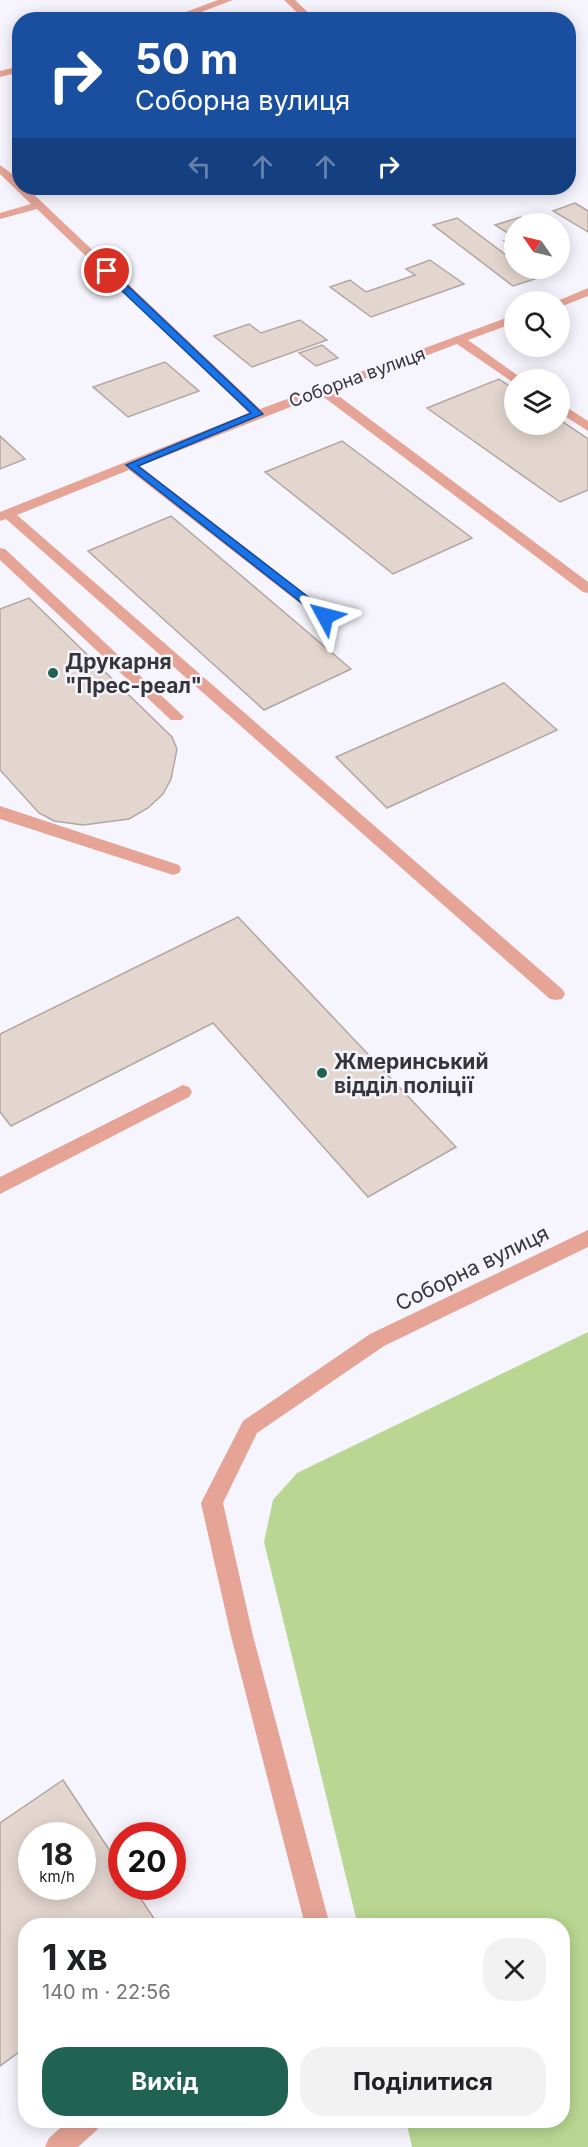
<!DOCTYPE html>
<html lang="uk">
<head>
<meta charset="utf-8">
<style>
  :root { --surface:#fff; --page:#f2f2f2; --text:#202124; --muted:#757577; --accent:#206353 }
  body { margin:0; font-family:Inter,sans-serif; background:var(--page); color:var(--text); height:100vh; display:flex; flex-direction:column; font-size:22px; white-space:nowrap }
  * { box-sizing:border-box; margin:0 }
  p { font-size:20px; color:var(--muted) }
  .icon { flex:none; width:33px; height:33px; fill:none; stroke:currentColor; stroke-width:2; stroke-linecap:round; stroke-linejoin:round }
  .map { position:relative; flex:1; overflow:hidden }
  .panel { position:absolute; left:18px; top:1918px; width:552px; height:210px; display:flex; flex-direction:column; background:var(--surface); border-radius:24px; box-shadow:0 3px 15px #0003 }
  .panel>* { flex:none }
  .top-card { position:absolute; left:12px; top:12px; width:564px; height:183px; border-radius:24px; box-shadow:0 3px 15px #0003; background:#1a4fa0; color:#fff; overflow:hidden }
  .needle { width:39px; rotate:304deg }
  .tools { position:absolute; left:504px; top:213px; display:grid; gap:12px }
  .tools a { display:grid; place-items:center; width:66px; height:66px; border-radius:50%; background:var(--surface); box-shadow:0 3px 15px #0003; font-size:30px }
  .speed { position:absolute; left:18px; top:1822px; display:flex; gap:12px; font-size:30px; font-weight:700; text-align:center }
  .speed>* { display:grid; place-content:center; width:78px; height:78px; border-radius:50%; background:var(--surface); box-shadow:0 3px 15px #0003; line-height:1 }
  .speed small { font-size:15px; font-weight:400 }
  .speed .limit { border:9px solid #d22; background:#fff; color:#111 }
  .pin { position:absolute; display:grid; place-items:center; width:51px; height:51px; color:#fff; margin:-26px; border:3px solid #fff; border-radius:50%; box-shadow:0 2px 6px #0007 }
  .me { position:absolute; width:66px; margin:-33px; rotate:308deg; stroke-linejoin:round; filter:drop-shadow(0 0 4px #0008) }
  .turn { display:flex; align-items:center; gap:21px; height:126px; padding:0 24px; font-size:27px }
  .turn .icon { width:78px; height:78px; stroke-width:2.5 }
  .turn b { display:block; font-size:42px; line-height:51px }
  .lanes { display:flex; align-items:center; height:57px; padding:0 24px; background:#0003; justify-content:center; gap:30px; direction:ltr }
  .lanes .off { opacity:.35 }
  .round { display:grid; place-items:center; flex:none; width:63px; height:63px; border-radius:24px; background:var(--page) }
  .headline { display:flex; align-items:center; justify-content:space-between; height:102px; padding:0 24px }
  h1 { font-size:36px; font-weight:700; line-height:45px }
  .cta { display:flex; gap:12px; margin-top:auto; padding:12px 24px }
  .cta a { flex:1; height:69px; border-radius:24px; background:var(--accent); color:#fff; font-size:24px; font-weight:700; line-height:69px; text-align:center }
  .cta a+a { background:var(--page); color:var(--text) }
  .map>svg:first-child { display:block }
</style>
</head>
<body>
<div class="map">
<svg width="588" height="2147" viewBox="0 0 588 2147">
  <rect width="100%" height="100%" fill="#f6f5fd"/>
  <!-- green -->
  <path fill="#b9d792" d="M588,1332V2147H412L406,2121H562V1926H358L264,1542L273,1500L297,1473Z"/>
  <!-- building -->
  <g fill="#e3d6cf" stroke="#b3a6a0" stroke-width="1.5" fill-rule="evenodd">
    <path d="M575,203L588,211V232L553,211Z"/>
    <path d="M521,217L531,224H514V248L504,241L514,237L495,225Z"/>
    <path d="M457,218L514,261V268H525L538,278L513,286L433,225Z"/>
    <path d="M430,260L464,284L371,317L330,287L350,280L366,292L415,275L406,269Z"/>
    <path d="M300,320L327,340L252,367L214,336L249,324L261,333Z"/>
    <path d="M322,345L338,358L316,366L299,353Z"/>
    <path d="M165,362L199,391L128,417L93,387Z"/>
    <path d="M499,379L514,389V424H560V420L588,439V490L560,502L427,408Z"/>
    <path d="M0,436L25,459L0,469Z"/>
    <path d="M342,441L472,538L393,574L265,472Z"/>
    <path d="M171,516L351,669L264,710L88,551Z"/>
    <path d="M29,598L172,737L177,749L171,779L163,794L148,808L129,819L83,825L54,821L39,813L0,770V609Z"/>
    <path d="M504,683L557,730L387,808L336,757Z"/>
    <path d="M238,917L456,1147L368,1197L213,1023L11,1126L0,1112V1034Z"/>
    <path d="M63,1780L122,1869V1887H133L159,1926H26V2047L0,2066V1823ZM32,1836H82V1887H32Z"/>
  </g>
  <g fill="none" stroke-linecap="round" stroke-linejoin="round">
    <!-- minor -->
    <g fill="#e5a496" fill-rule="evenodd">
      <path d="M218,0H233L180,20H164Z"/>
      <path d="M284,0H295L316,20H305Z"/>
      <path d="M20,66V72L0,77V71Z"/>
      <path d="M0,165L20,180V188H27L260,409L514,315V323L468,340L524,380H514V383L457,344L332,391L588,582V593L583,592L321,395L140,466L330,613L332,616L330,619H320L129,470L17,515L562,989L565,994L562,999L556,1000L550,999L6,519L0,521V512L249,413L37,209L0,219V213L31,204L0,174Z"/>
      <path d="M588,288V296L560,307V302H555Z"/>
      <path d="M560,403L588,421V431L560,413Z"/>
      <path d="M0,548L5,549L181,714L184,717L181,720H171L0,560Z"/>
      <path d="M0,806L179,865L181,869L179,873L173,875L0,819Z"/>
      <path d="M183,1085L189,1087L192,1092L189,1097L0,1194V1177Z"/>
      <path d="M588,1230V1247L384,1346L257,1433L223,1503L253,1636L329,1922L328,1926H300L303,1917L231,1636L201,1503L243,1421L370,1334Z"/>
      <path d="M68,2121H101L97,2130L78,2147H45L49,2138Z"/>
    </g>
  </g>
  <!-- route -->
  <path fill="#1a73e8" stroke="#114b97" stroke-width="1.5" d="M103,269H110L263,414L138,466L329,613V618H321L126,465L251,413L103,273Z"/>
  <!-- markers -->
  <g fill="#206353" stroke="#f6f5fd" stroke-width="2">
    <circle cx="53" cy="673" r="6"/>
    <circle cx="322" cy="1073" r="6"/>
  </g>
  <g text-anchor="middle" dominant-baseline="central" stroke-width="5" stroke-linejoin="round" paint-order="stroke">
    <!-- far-street labels -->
    <g font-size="18" fill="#35353a" stroke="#f6f5fd">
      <text transform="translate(357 377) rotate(-20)">Соборна вулиця</text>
    </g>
    <!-- poi labels -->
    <g font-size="21" font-weight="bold" fill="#35353a" stroke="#f6f5fd" text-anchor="start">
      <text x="65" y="661">Друкарня<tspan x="65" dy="24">"Прес-реал"</tspan></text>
      <text x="334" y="1061">Жмеринський<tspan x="334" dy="24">відділ поліції</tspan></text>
    </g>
    <!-- street labels -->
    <g font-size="21" fill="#35353a" stroke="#f6f5fd">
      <text transform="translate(472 1268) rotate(-26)">Соборна вулиця</text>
    </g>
  </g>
</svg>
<div class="tools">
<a><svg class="needle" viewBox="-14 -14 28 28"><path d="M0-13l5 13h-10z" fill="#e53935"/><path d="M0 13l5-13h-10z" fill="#757577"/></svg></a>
<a><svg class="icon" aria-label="search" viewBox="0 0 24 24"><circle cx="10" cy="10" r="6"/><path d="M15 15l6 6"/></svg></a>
<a><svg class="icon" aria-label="layers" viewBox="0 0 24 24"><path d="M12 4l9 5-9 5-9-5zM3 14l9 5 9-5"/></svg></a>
</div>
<div class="speed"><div>18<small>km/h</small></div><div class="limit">20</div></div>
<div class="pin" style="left:107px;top:271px;background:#d93025"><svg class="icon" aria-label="arrive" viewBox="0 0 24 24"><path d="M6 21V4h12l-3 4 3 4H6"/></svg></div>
<svg class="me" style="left:325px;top:616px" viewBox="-20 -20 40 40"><path d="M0-17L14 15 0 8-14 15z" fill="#1a73e8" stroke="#fff" stroke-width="4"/></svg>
<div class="top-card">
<div class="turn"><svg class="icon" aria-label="right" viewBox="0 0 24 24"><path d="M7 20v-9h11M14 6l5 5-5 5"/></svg><div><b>50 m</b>Соборна вулиця</div></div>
<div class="lanes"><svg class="icon off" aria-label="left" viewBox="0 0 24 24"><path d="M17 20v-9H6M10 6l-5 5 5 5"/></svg><svg class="icon off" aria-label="ahead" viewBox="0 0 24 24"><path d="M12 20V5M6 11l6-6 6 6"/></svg><svg class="icon off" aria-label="ahead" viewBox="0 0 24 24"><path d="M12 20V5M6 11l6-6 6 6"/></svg><svg class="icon" aria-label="right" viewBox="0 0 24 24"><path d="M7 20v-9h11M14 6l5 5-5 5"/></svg></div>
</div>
<section class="panel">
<div class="headline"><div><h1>1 хв</h1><p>140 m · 22:56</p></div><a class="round"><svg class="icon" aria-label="close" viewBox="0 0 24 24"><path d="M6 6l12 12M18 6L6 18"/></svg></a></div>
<div class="cta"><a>Вихід</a><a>Поділитися</a></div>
</section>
</div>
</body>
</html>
